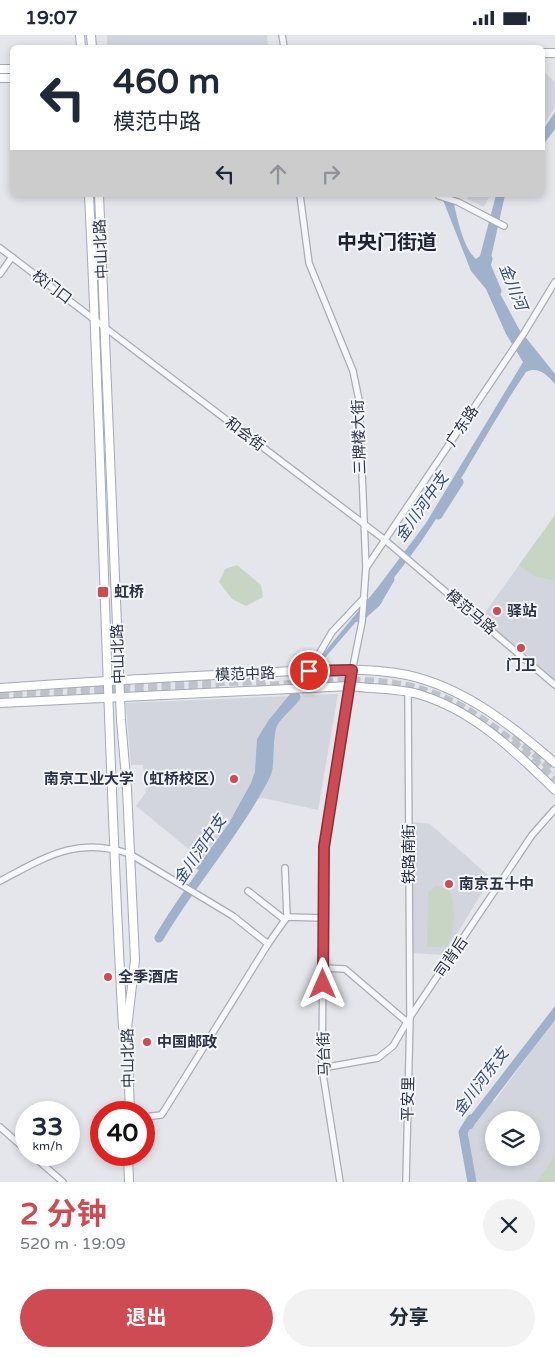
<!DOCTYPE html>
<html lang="zh">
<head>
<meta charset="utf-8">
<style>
  :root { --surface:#fff; --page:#f2f2f3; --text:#1f2937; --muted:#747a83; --accent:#ce4b54 }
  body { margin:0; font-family:"Varela Round","Noto Sans SC",sans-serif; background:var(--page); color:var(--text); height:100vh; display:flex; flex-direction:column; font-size:19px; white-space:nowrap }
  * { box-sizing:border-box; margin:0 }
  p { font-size:16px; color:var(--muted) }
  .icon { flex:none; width:28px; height:28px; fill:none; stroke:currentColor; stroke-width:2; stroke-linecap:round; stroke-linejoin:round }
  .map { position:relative; height:1147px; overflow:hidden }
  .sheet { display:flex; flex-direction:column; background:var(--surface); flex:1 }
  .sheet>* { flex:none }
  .hud { position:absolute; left:10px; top:10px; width:535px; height:152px; border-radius:8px; box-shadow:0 2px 8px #0003; background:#fff; color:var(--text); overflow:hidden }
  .tools { position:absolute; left:485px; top:1076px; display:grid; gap:10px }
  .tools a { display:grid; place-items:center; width:55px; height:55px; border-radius:50%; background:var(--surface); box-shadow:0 2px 8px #0003; font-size:25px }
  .speed { position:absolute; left:15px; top:1066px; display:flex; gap:10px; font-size:25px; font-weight:700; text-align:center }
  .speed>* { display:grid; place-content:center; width:65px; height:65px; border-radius:50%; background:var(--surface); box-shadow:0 2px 8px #0003; line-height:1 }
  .speed small { font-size:12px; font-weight:400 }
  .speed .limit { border:8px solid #d22; background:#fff; color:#111 }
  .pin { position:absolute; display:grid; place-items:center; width:42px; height:42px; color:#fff; margin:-21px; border:2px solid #fff; border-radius:50%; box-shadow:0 1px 5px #0007 }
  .me { position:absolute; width:55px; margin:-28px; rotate:0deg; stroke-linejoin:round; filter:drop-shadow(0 0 4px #0008) }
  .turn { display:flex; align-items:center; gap:18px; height:105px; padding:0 20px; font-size:22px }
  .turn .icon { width:65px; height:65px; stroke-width:2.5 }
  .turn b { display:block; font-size:35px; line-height:42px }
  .lanes { display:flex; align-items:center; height:48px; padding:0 20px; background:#0003; justify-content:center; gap:25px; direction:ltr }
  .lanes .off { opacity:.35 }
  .round { display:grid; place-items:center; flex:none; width:52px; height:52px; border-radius:26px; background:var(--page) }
  .head { display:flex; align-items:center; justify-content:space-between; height:85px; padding:0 20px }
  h1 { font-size:30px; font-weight:700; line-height:38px; color:var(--accent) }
  .primary-button { display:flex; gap:10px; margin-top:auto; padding:10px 20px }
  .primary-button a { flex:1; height:58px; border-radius:30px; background:var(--accent); color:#fff; font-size:20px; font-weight:700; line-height:58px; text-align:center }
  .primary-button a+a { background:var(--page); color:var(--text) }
  .status { display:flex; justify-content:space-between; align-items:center; height:35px; padding:0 25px; background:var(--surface); direction:ltr }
  .status svg { height:14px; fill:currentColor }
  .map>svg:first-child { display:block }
</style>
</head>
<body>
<div class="status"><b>19:07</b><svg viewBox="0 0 49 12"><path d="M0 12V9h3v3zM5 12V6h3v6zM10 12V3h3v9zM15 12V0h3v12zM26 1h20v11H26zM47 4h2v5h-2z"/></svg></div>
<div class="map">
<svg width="555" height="1147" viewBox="0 0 555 1147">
  <rect width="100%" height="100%" fill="#e4e6eb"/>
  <!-- built -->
  <g fill="#d2d5dd" fill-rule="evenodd">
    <path d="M107,0H267L268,10L107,12Z"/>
    <path d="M542,35L555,47V73L543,90Z"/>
    <path d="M469,160H490L484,172L467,164Z"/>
    <path d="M555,480V645L487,588L491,584L484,579Z"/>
    <path d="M338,659L318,775L263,763L244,766L202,825L136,771L146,757L143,730H131L126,668Z"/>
    <path d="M413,787L430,789L491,843L444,920L410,918Z"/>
    <path d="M555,984V1147H472L463,1097L468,1088L487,1062L494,1067ZM494,1085H531V1122H494Z"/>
  </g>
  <!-- green -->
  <g fill="#c8d5c5">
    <path d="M555,480V546L534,541L519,530Z"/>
    <path d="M237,530L261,550L263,562L246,571L232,564L219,547L225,534Z"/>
    <path d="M437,851L449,854C456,870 456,895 447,911L427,912L428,857Z"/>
    <path d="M555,1120V1147H537Z"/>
  </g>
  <!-- water -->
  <g fill="#9fb1cb">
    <path d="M555,77V94L543,110V95Z"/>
    <path d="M441,160H452C456,177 462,212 476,224L480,221L496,160H505L488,236L519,294L555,339V349C547,340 538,331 526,337C481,403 447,477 396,540C358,587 309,636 277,686C267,701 268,720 263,737C253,764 221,815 200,835L196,834L229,788L251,748L255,737L257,704L268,686L378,552L426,488L523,327L506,299L486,254L471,236Z"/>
    <path d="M555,971V985L475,1089L472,1094H460Z"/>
  </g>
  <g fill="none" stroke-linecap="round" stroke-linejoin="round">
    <!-- river -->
    <g stroke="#9fb1cb" stroke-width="9">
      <path d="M488,224L486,230L497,256"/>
      <path d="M438,480L459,447"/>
      <path d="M359,583L376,568L390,544"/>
      <path d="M159,903C188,853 226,810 255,760C259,752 267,742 268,733C270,719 268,704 272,691C276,680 289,672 296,662"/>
      <path d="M471,1084L463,1097L472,1147"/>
    </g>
    <!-- highway-tunnel -->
    <g stroke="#bfc2ca" stroke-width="9" stroke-dasharray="9 4.5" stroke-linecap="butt">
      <path d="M257,652C307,649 360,641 409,652C467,665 512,706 555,745"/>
      <path d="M0,657L146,647L265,646"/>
      <path d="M0,664L154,654H219"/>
      <path d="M514,700L555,736"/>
    </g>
    <!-- minor casing -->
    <g stroke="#a9acb6" stroke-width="8">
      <g id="minor">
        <path d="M282,0L284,12"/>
        <path d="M300,160L309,228L353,336L359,365L366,533L362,587L343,681L324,812L322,1033L340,1147"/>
        <path d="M439,161L458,167L504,191"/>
        <path d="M0,213L385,505L555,650"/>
        <path d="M0,239L12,222"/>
        <path d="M366,533L524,298L555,247"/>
        <path d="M309,636L332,597L364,563"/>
        <path d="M285,833L287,882"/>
        <path d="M0,846C46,822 76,801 130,819L233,881L268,909L164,1076L161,1080L144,1082"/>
        <path d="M248,856L285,885"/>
        <path d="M268,909L287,882L323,883"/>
        <path d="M323,933L345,934L407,987"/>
        <path d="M322,1033L378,1023L393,1011L410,982L532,800L555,774"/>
        <path d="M0,1092L26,1115"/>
        <path d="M32,1120L63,1147"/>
        <path d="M406,1147L410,982L408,657"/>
      </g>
    </g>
    <!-- major casing -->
    <g stroke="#a3a9b7" stroke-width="10">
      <g id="major">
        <path d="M80,0L81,12"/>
        <path d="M91,0L92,12"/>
        <path d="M542,18H555"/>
        <path d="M0,34H12"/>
        <path d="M0,43H12"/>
        <path d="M89,160C103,437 107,715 123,992"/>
        <path d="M99,160L121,685L127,754L135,925L127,993L130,1078"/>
        <path d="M0,653C85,647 171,642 256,638C304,636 360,630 407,640C463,652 513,691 555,728"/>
        <path d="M0,668L350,651C372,654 397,653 418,659C473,675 515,716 555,755"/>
        <path d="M128,1120L129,1147"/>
      </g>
    </g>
    <!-- minor -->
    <use href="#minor" stroke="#f6f7fa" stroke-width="5.5"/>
    <!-- major -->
    <use href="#major" stroke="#fff" stroke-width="8"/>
  </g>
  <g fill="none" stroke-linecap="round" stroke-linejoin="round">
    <!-- route casing -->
    <g stroke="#863137" stroke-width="12">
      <path id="route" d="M309,636L352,635L324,812L323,949"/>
    </g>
    <!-- route -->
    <use href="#route" stroke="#ce4b54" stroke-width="9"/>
  </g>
  <!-- markers -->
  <g fill="#ce4b54" stroke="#f3f5f9" stroke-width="2">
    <rect x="97" y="551" width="12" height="12" rx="2.5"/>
    <circle cx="497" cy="576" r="5"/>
    <circle cx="521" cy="613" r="5"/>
    <circle cx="234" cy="744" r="5"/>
    <circle cx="449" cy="849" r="5"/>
    <circle cx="108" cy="942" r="5"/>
    <circle cx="147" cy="1007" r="5"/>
  </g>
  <g text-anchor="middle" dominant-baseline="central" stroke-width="4" stroke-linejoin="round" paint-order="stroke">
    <!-- street labels -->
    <g font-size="15" fill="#2b3244" stroke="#f3f5f9">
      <text transform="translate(101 214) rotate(-93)">中山北路</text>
      <text transform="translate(52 252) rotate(37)">校门口</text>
      <text transform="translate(462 391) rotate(-56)">广东路</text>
      <text transform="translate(245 399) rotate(37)">和会街</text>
      <text transform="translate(359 402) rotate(-92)">三牌楼大街</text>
      <text transform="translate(471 577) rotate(40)">模范马路</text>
      <text transform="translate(118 619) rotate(-92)">中山北路</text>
      <text transform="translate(245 639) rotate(-2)">模范中路</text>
      <text transform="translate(409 819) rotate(-90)">铁路南街</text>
      <text transform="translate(451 922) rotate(-55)">司背后</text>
      <text transform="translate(324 1019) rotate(-92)">马台街</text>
      <text transform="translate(128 1023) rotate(-91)">中山北路</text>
      <text transform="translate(408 1064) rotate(-89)">平安里</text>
    </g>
    <!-- poi labels -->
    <g font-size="15" font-weight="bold" fill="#2b3244" stroke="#f3f5f9" text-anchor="start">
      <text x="114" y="557">虹桥</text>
      <text x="507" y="576">驿站</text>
      <text x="521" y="630" text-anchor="middle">门卫</text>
      <text x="224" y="744" text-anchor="end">南京工业大学（虹桥校区）</text>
      <text x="459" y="849">南京五十中</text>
      <text x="118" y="942">全季酒店</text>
      <text x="157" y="1007">中国邮政</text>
    </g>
    <!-- water labels -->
    <g font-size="16" font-style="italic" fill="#354e78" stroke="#f3f5f9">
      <text transform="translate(513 252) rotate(68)">金川河</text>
      <text transform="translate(422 472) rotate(-55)">金川河中支</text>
      <text transform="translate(200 815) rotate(-56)">金川河中支</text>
      <text transform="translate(481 1047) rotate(-53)">金川河东支</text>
    </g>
    <!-- district labels -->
    <g font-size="20" font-weight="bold" fill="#1d2335" stroke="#f3f5f9">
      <text x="387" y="208">中央门街道</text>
    </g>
  </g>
</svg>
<div class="tools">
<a><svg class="icon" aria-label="layers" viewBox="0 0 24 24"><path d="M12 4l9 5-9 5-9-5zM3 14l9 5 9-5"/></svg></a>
</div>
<div class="speed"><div>33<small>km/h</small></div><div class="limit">40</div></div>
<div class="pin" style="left:309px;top:636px;background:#d93025"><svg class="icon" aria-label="arrive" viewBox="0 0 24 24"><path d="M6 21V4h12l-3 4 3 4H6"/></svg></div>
<svg class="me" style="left:323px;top:949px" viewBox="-20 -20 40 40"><path d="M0-17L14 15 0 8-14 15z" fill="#ce4b54" stroke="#fff" stroke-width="4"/></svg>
<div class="hud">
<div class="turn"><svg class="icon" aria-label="left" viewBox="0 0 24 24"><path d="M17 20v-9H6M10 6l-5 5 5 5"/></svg><div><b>460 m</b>模范中路</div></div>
<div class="lanes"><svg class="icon" aria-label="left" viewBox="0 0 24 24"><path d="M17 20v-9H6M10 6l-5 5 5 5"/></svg><svg class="icon off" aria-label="ahead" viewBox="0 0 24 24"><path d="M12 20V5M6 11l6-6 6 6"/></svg><svg class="icon off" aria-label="right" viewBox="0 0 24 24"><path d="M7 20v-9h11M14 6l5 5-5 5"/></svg></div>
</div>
</div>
<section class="sheet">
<div class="head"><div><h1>2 分钟</h1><p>520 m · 19:09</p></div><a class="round"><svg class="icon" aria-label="close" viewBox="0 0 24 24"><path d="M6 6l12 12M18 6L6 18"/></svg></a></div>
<div class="primary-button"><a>退出</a><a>分享</a></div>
</section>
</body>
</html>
